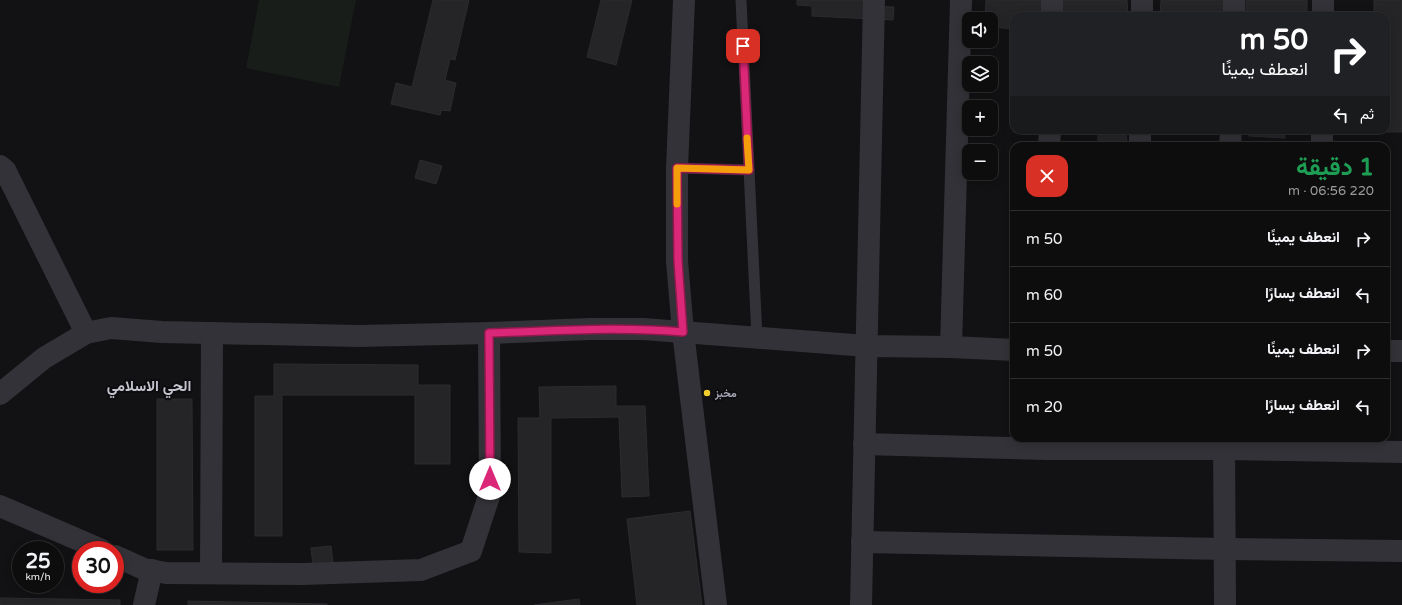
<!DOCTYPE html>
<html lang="ar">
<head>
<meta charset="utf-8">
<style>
  :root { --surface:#0e0d0e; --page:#171617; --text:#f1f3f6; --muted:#9b9c9e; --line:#2e2d2e }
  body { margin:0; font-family:"Varela Round",Vazirmatn,sans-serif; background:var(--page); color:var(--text); direction:rtl; height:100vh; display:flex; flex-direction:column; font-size:15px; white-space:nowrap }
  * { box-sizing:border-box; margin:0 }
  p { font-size:13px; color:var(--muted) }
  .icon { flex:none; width:22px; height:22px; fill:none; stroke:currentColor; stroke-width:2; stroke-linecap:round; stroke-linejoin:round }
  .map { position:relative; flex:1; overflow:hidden; direction:ltr }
  .drawer { position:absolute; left:1010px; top:142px; width:380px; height:300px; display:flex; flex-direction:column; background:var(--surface); border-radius:12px; box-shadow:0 2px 10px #0003,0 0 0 1px var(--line); direction:rtl }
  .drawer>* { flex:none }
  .top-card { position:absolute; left:1010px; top:12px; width:380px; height:122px; border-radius:12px; box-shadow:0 2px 10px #0003,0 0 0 1px var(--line); direction:rtl; background:#202124; color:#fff; overflow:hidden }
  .tools { position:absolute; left:962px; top:12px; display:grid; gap:8px }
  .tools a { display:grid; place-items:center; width:36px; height:36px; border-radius:8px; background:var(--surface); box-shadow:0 2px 10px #0003,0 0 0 1px var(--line); font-size:20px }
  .speed { position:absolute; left:12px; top:541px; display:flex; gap:8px; font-size:20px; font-weight:700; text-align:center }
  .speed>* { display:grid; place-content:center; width:52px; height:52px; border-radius:50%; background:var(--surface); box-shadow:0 2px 10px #0003,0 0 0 1px var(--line); line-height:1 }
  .speed small { font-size:10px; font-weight:400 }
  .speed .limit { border:6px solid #d22; background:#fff; color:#111 }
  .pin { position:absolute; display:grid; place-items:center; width:34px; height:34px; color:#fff; margin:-17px; border-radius:8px; box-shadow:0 2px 6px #0006 }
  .me { position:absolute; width:44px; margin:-22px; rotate:0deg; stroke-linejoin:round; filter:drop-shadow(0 0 3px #0008) }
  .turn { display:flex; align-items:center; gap:14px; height:84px; padding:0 16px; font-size:18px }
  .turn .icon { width:52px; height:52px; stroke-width:2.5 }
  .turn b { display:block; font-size:28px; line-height:34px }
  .then { display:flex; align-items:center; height:38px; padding:0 16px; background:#0003; gap:8px; font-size:15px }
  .round { display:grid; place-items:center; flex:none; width:42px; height:42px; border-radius:12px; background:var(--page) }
  .head { display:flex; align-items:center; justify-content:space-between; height:68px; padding:0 16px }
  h1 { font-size:24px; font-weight:700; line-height:30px; color:#1e9e55 }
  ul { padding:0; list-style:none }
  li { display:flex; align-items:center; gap:12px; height:56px; padding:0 16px; border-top:1px solid var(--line) }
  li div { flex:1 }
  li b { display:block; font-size:15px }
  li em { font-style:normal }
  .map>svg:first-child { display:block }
</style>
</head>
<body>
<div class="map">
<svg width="1402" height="605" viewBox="0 0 1402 605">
  <rect width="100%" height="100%" fill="#121113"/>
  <!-- green -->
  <path fill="#181d19" d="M259,0H356L339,87L246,68Z"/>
  <!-- building -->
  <g fill="#252427" stroke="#2c2b2f">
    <path d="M433,0H469L455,60L450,59L445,80L456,83L450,111L441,110L440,115L391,104L396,83L412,87Z"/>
    <path d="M601,0H632L616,65L587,57Z"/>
    <path d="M797,0H870L869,6L894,7L893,20L812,16V6L797,5Z"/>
    <path d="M986,0H1045V16H1014V29L991,27V19H985Z"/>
    <path d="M1057,0H1127L1128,16H1058Z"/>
    <path d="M1161,0H1230V16H1160Z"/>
    <rect x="1246" y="0" width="61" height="16"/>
    <path d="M1374,0H1402V132H1376V130L1343,131V130H1386V16H1374Z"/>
    <path d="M1098,130H1126L1127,146H1098Z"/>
    <path d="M1249,130H1285V138L1249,136Z"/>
    <path d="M420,160L442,166L436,184L415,178Z"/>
    <path d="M274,364L418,365V385H450V464H415V395H282V536H255V396H274Z"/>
    <path d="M616,386V406H645L649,496L622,497L619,417L551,418V553L519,552L518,418H540L539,387Z"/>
    <path d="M157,399H192L193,550H157Z"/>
    <path d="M690,511L702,605H637L627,519Z"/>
    <path d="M331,546L333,563L313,565L311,548Z"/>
    <path d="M0,598L120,600V605H0Z"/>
    <path d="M579,599L580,605H534Z"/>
    <path d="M188,601L327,604V605H188Z"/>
  </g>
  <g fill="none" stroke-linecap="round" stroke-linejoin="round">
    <!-- service -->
    <g stroke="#323238" stroke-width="11">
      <path d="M741,0L757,338"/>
      <path d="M677,168L749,170"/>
    </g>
    <!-- minor -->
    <g stroke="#323238" stroke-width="22">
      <path d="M684,0L677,168V261L683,332L716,605"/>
      <path d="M1052,16V0"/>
      <path d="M1142,16V0"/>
      <path d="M1234,16V0"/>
      <path d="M1323,16V0"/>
      <path d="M1049,146L1050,130"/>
      <path d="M1140,146V130"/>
      <path d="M1230,146L1231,130"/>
      <path d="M1322,146V130"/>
      <path d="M0,166L5,170L86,333"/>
      <path d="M951,347L961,0"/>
      <path d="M1386,351H1402"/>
      <path d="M0,394L44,358L86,333L111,328L162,332L359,336L489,333L590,329H643L867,346L951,347L1014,350"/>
      <path d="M1224,438L1225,605"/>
      <path d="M864,444L1048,449H1224L1402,452"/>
      <path d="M0,506L102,550"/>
      <path d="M862,542L1226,549L1402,551"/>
      <path d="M115,556L144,569L166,573L303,574L421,570L471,551L490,493L489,333"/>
      <path d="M211,573L212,333"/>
      <path d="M144,605L152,570"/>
      <path d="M861,605L874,0"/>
    </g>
  </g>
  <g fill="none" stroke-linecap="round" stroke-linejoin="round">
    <!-- route casing -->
    <g stroke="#8e194d" stroke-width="10">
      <path id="route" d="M490,479L489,333C554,331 618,326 683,332L678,261L677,168L749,170L743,46"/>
    </g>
    <!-- route -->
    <use href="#route" stroke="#db2777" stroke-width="7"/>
    <!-- slow -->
    <path stroke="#f59e0b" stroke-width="7" d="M677,204V168L749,170L747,138"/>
  </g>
  <!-- markers -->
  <circle fill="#f0ce2d" stroke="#0d0c0e" stroke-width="1.5" cx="707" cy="393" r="4"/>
  <g text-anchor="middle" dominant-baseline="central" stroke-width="4" stroke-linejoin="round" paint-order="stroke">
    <!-- poi labels -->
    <g font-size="11" font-weight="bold" fill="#a3a5b3" stroke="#0d0c0e" text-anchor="start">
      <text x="715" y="393">مخبز</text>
    </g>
    <!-- district labels -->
    <g font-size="15" font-weight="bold" fill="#c4c5cf" stroke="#0d0c0e">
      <text x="149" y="386">الحي الاسلامي</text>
    </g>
  </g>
</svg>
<div class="tools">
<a><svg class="icon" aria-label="sound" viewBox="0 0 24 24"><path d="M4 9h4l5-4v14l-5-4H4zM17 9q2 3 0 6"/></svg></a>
<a><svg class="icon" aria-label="layers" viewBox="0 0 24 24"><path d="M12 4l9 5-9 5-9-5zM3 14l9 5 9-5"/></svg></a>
<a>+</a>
<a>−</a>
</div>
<div class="speed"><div>25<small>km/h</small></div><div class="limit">30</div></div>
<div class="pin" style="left:743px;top:46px;background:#d93025"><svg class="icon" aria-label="arrive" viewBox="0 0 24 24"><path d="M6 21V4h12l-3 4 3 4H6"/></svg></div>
<svg class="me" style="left:490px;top:479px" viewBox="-20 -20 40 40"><circle r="19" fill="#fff"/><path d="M0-13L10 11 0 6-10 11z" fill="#db2777"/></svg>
<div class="top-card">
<div class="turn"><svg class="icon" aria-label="right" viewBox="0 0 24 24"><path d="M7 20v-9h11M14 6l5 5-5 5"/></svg><div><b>50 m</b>انعطف يمينًا</div></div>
<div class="then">ثم<svg class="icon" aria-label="left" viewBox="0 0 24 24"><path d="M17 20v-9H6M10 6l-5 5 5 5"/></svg></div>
</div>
<section class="drawer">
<div class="head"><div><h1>1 دقيقة</h1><p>220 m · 06:56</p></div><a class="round" style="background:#d93025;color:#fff"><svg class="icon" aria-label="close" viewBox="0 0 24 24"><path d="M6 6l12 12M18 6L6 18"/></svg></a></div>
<ul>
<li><svg class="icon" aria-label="right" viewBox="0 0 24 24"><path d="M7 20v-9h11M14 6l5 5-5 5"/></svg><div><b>انعطف يمينًا</b></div><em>50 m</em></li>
<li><svg class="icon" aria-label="left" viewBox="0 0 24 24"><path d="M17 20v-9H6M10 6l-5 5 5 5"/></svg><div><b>انعطف يسارًا</b></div><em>60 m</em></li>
<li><svg class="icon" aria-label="right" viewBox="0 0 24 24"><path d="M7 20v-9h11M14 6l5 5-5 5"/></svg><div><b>انعطف يمينًا</b></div><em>50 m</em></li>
<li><svg class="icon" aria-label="left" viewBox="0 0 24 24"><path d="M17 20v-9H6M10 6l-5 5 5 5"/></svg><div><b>انعطف يسارًا</b></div><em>20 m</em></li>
</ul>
</section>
</div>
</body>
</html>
